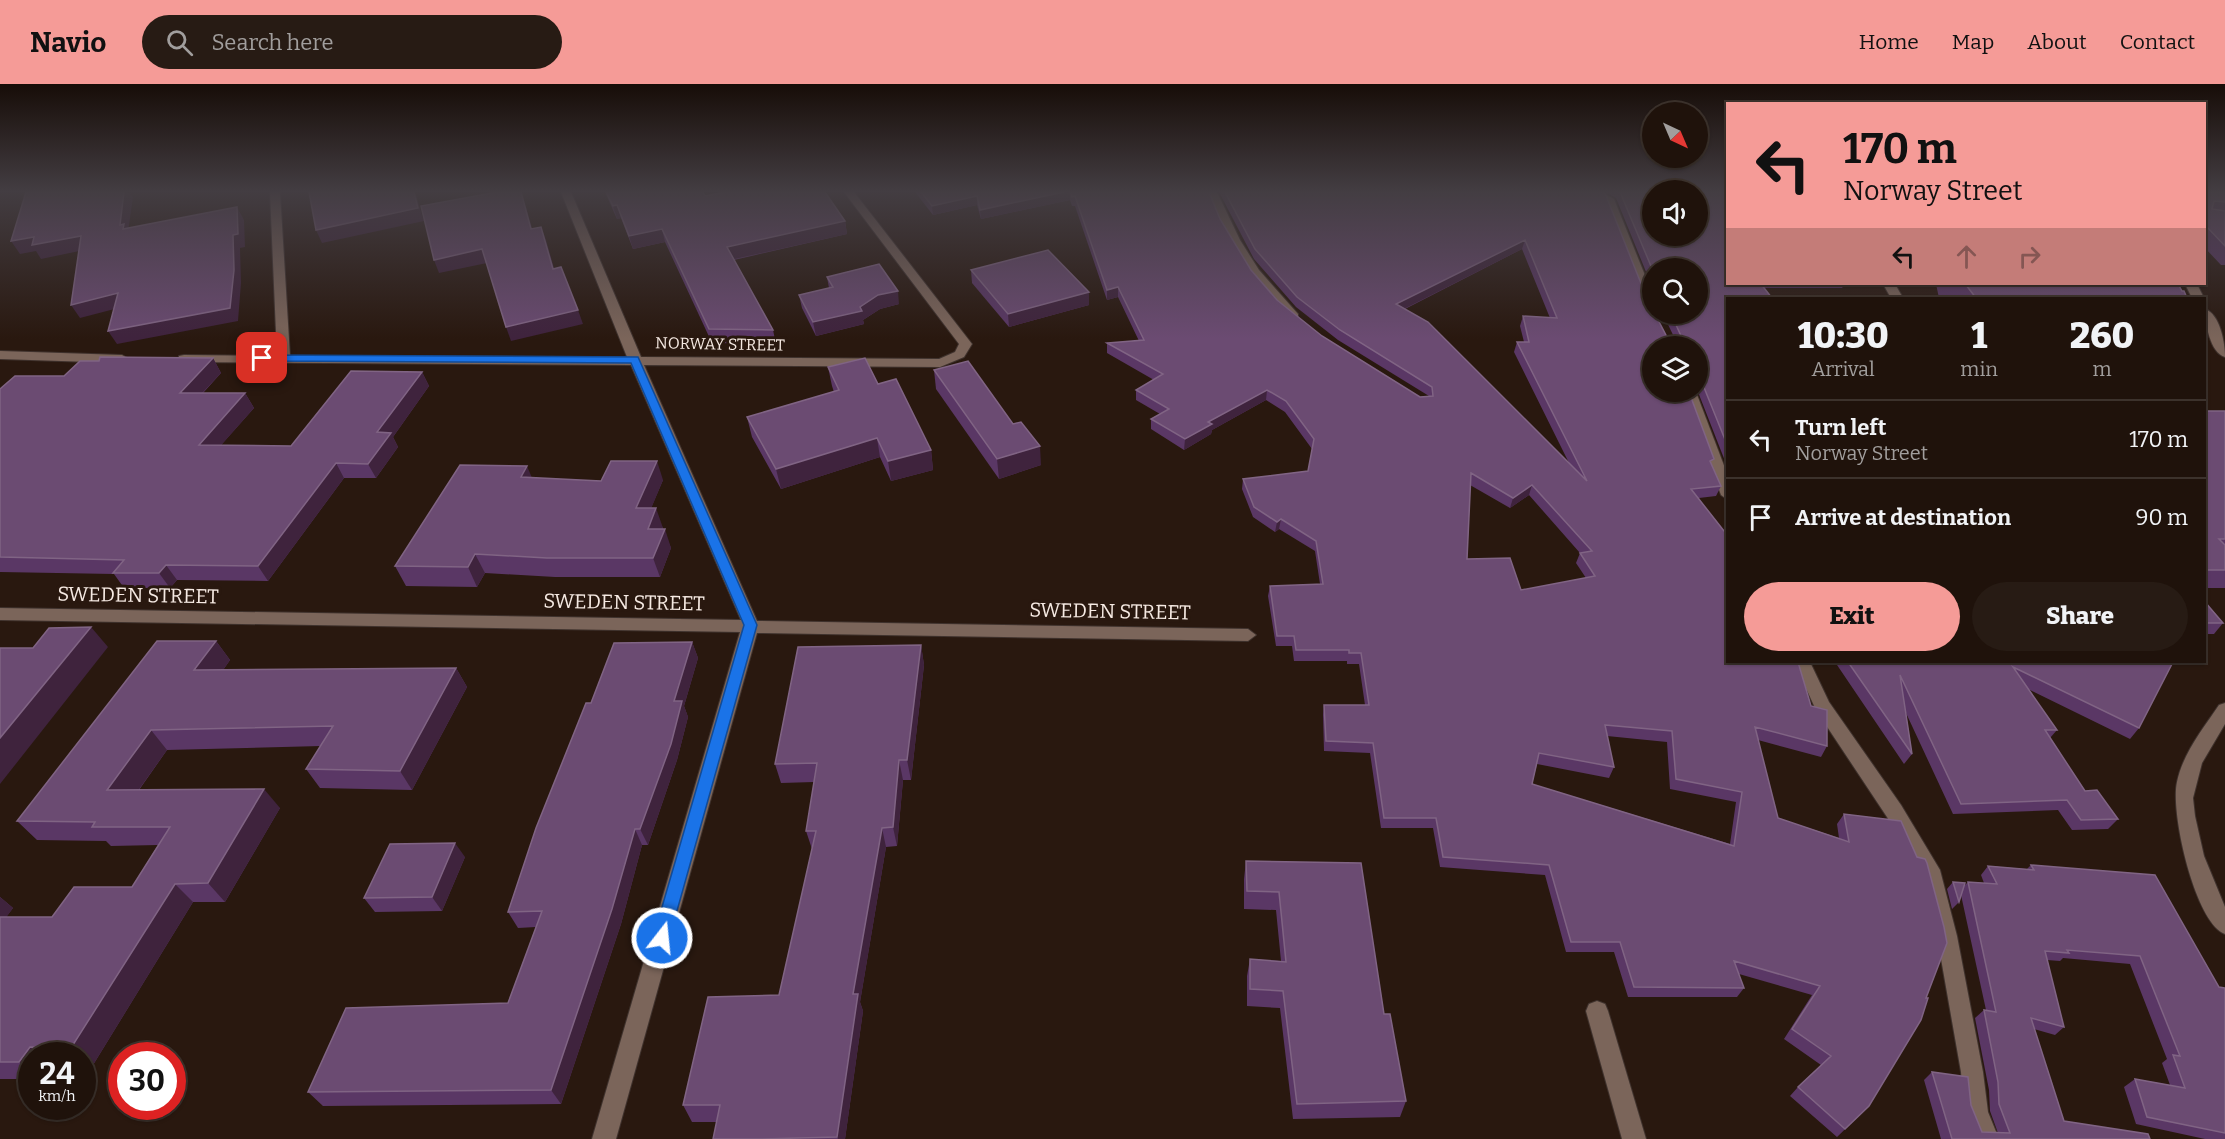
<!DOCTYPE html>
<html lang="en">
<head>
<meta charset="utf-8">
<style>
  :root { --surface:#1f120b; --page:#271b14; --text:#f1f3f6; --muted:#a19e9d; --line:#3c322c; --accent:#f59b97 }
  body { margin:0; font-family:Bitter,serif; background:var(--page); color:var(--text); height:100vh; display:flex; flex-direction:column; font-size:22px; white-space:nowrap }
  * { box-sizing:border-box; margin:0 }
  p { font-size:20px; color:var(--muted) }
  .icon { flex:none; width:33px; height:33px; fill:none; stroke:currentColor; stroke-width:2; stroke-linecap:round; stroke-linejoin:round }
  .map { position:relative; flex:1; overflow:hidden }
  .panel { position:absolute; left:1726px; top:213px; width:480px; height:366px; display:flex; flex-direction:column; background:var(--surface); border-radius:0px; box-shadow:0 2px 4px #0004,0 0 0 2px var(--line) }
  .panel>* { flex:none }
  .guide { position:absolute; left:1726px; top:18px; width:480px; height:183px; border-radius:0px; box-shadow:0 2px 4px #0004,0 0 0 2px var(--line); background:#f59b97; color:#111; overflow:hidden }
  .needle { width:39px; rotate:136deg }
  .tools { position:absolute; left:1642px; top:18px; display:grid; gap:12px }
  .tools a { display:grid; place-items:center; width:66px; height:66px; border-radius:50%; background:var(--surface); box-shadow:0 2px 4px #0004,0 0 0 2px var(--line); font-size:30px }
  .speed { position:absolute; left:18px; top:958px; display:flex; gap:12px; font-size:30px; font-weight:700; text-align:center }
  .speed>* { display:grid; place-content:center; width:78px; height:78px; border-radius:50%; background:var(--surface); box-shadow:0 2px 4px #0004,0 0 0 2px var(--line); line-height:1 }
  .speed small { font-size:15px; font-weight:400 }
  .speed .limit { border:9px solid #d22; background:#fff; color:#111 }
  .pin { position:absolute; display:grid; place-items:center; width:51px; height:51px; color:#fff; margin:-26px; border-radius:12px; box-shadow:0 3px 9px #0006 }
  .me { position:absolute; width:66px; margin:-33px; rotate:16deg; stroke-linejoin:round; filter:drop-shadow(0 0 4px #0008) }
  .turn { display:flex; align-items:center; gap:21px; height:126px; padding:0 18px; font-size:27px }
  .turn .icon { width:78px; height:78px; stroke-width:2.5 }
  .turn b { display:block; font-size:42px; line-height:51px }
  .lanes { display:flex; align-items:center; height:57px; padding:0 18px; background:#0003; justify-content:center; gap:30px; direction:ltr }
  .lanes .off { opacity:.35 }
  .eta { display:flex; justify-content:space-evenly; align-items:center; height:102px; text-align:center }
  .eta b { font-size:36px; font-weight:800; line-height:42px }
  .cta { display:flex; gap:12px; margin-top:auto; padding:12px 18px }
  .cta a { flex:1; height:69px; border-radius:36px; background:var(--accent); color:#111; font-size:24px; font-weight:800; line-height:69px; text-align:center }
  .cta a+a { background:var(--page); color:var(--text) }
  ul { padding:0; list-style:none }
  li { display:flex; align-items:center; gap:18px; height:78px; padding:0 18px; border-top:2px solid var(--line) }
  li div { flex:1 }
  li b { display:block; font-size:22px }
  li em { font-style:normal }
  header { display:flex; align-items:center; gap:36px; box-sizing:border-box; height:84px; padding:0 30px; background:var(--accent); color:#111 }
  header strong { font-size:28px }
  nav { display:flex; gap:33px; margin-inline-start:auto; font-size:21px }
  .search { width:420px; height:54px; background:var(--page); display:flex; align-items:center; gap:15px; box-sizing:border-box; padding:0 21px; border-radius:33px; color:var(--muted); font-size:22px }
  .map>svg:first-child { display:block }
</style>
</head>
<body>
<header>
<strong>Navio</strong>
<div class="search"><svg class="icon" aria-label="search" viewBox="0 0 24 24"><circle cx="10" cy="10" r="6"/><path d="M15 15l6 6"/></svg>Search here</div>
<nav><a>Home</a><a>Map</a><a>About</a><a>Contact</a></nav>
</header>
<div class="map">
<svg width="2225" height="1055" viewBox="0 0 2225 1055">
  <rect width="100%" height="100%" fill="#29180f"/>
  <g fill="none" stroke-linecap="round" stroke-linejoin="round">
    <!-- minor casing -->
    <g stroke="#3f322d" stroke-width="2">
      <g id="minor">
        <path d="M270,108H280L290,272L627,273L561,108H571L641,273L939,275L955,268L959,260L844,108H854L972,260L964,273L940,283L644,281L757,537L1248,545L1256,551L1248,557L757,549L616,1055H592L740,548L0,536V524L741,536L631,281L179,278V272L184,271L277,272Z"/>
        <path d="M1207,108H1217L1240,156L1259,186L1298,230V236H1290C1255,196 1224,158 1207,108Z"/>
        <path d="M1588,108H1601L1614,115L1653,211L1654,230L1647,226L1604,117Z"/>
        <path d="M1883,200H1895L1903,214H1891Z"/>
        <path d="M2185,200H2197L2204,214H2192Z"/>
        <path d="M2205,225C2220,230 2225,259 2225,273C2210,269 2205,239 2205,225Z"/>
        <path d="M0,267L122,271L129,275L122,279L0,275Z"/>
        <path d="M1683,308H1696L1728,392V416L1721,411Z"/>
        <path d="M1794,578H1810L1829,618L1901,721L1940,786L1957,852L1983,988L1988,1028L1999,1055H1975L1964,1028L1961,988L1937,852L1921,788L1887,733L1816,626Z"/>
        <path d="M2225,619V640L2202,679L2193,714L2195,732L2204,772L2225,823V850C2195,839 2170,728 2177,698C2183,669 2203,645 2219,621Z"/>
        <path d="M1597,917L1605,920L1608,927L1646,1055H1622L1586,927L1589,920Z"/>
      </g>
    </g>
    <!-- minor -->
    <use href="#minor" fill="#7b655a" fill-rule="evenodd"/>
  </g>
  <!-- wall -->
  <g fill="#5a3765" fill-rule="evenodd">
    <path d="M605,108H703L705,112L845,137L847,150L734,176L773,246L776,260L712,259L665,158L633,165L621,134L617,135Z"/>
    <path d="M915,108H1209L1220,135L1251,186L1277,216L1322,252L1420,313L1429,312L1338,256L1296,223L1254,175L1219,108H1602L1648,217L1667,253H1674L1663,230H1698L1653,184V205L1616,114L1605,108H1653L1728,200H1845L1842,204H1765L1728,214V376L1725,377L1698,308V262H1653L1711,380L1721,402L1716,412L1699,414L1811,622L1827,662L1821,673L1758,656L1778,734L1839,754L1837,740L1844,730L1901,737L1869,1022L1837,1053L1790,1012L1798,1003L1821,981L1784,955L1812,911L1739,890L1744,904L1737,913H1628L1614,868H1566L1545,791L1440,783L1433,744H1381L1370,669L1324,667L1323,631L1324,621H1365L1359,580H1347V577H1294L1292,562H1276L1268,512L1270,502L1320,500L1315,467L1279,445L1275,448L1253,433L1242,405L1243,395L1308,387L1312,365L1285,328L1266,316L1212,346L1211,350L1184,366L1151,345V335L1160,330L1136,316V306L1154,296L1107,269V259L1139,257L1118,213L1107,216L1075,122H1072L1070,116L981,135L977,121L933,131ZM1522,165L1550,234L1523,232L1520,242L1524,258H1517L1514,268L1569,379L1405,225ZM1470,401L1510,424L1529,411L1580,469L1576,479L1586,494L1521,506L1467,475ZM1607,652L1667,658L1670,705L1736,718L1730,760L1532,700L1537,680L1609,694L1614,683Z"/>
    <path d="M2205,108H2225V181H2221L2205,164Z"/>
    <path d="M971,186L1089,221L1009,243L972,199Z"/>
    <path d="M827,193L899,220L880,225L863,236L864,240L816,252L802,224L799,211L829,204Z"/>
    <path d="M1936,200H2178L2182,207L2187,214H1939Z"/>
    <path d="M213,274L221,289L203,309H245L254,324L221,361L291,362L422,288L429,302L393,353L398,363L376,394H344L268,497L177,496L170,504H124L114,490L0,488V305L64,292Z"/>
    <path d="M828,283L878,300L931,366L933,386L891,397L880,373L781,405L752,353L747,333L834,308L832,302Z"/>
    <path d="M934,286L1041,381L999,395L936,305Z"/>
    <rect x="2205" y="327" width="20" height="177"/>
    <path d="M532,394L601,397L663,396L651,424L663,444V445L671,464L660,493H555L485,489L477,503L406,502L395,482Z"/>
    <path d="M2205,518L2223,539L2214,550H2205Z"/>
    <path d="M216,557L230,576L223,586L456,584L467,603L412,706L320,704L306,685L321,662L167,666L139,706L280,724L225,818H193L93,981L82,980V972H32V995H0V813L13,824L6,833H52L132,803L158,761L111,762L106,757L37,756L17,737Z"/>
    <path d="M692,558L698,574L684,622L688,633L677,676L648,761H642L621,840L561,1020L323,1022L308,1008L508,919L536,843L518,844L508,828L591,619Z"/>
    <path d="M921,561L924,581L911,696H903L897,762L886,763L860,918L863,927L845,1055H713L717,1038H692L683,1021L779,911L812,765L806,747L814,698L781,699L775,680Z"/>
    <path d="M1835,578H2173L2139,644L2130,655L2028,605L2057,646L2050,654L2085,707L2118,735L2108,745L2072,746L2058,726L1953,730L1906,629L1912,670L1904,680Z"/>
    <path d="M465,773L442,827L375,828L364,814Z"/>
    <path d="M1246,777L1361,779L1384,930L1406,1017L1400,1033L1293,1035L1280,924L1247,922V892L1250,875L1281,877L1276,826L1244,825V795Z"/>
    <path d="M2031,781L2219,903L2225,904V1055H2205L2136,1040L2124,1003L2135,995L2170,1001L2162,979L2167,975L2130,880L2063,874L2060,877L2047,876L2064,943L2055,951L2034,945L2064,1037L2150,1055H1941L1924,996L1932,988L1971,1021L1982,1048L1998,1049L1990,1027L1989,1006L1975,934L1984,926H1986L1961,811L1959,818L1952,825L1947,805L1953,798L1964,802L1968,798L1984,799L1981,791L1988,782L2027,785Z"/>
  </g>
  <!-- shaded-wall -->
  <g fill="#3f233d">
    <path d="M123,108H129L133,113L128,148L131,158L120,141Z"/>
    <path d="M414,108H415L424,137L322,159L316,146Z"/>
    <path d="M521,108L524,116L536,158L531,145Z"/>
    <path d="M1064,108H1070V116L981,135L980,126Z"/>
    <path d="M977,112V121L933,131L932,122Z"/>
    <path d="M617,121L621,134L617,135L613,122Z"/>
    <path d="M237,123L244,136L245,163L240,164L241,199L238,237L117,260L108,247L233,151Z"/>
    <path d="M845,137L847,150L730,176L727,163Z"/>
    <path d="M541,143L546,156L558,198L553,185Z"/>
    <path d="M662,145L665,158L633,165L629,152Z"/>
    <path d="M81,152L89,165L41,175L36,167L20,170L11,157L34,153Z"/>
    <path d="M1525,156L1522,165L1394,230L1396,220Z"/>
    <path d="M482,165L487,179L439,189L434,176Z"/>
    <path d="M1118,203V213L1107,216V206Z"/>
    <path d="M898,207L899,220L880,225L863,236L864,240L816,252L813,238L860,223L878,211Z"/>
    <path d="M1089,208V221L1009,243L1008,230Z"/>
    <path d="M118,209L126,222L80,234L71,221Z"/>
    <path d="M578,226L583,240L511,257L506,243Z"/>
    <path d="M213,274L221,289L189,323L180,309Z"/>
    <path d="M422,288L429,302L393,353L398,363L376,394L368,380L377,348Z"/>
    <path d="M1267,306L1266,316L1212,346L1211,350L1184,366L1185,355L1208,338Z"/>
    <path d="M245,309L254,324L208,376L199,361Z"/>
    <path d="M877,354L880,373L781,405L776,385Z"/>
    <path d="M1040,362L1041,381L999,395L997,375Z"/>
    <path d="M931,366L933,386L891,397L888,377Z"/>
    <path d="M657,377L663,396L643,444L636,424Z"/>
    <path d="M336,379L344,394L268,497L258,482Z"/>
    <path d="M527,382L535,401L521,393Z"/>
    <path d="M1532,401L1529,411L1510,424L1513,414Z"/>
    <path d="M656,424L663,444L655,464L648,445Z"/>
    <path d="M1281,435L1279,445L1275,448L1277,438Z"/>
    <path d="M665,445L671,464L660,493L653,474Z"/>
    <path d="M475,470L485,489L477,503L468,483Z"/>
    <path d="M166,481L177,496L170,504L159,489Z"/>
    <path d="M91,543L108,563L0,700V654Z"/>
    <path d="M216,557L230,576L210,605L194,586Z"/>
    <path d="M692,558L698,574L684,622L688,633L677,676L648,761L640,745L674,617Z"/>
    <path d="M921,561L924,581L911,696L907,676Z"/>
    <path d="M456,584L467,603L412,706L400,687Z"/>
    <path d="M151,646L167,666L125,725L107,706Z"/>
    <path d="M899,676L903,696L897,762L893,743Z"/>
    <path d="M264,705L280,724L225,818L208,799Z"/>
    <path d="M882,744L886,763L860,918L863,927L845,1055H838L837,1053L853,910Z"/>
    <path d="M635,745L642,761L621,840L561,1020L551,1006Z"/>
    <path d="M455,759L465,773L442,827L432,813Z"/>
    <path d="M175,800L193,818L93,981L71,964Z"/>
    <path d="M0,813L13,824L0,842Z"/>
    <path d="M30,963L42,972H32V987L19,978Z"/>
  </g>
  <!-- building -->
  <g fill="#6b4b72" stroke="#806484" stroke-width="1.5" fill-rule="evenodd">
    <path d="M26,108H124L120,141L124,140L123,145L237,123L238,150L233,151L234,186L230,224L108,247L118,209L71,221L81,152L32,161L34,153L11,157Z"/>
    <path d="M309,108H414L418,124L316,146Z"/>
    <path d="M497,108H521L531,145L541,143L553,185L561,183L578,226L506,243L482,165L434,176L421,122Z"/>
    <path d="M606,108H703L705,112L726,108H825L845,137L727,163L773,246L709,245L662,145L629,152L617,121L613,122Z"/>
    <path d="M921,108H1064L980,126L977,112L932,122Z"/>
    <path d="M1070,108H1209L1220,135L1251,186L1277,216L1322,252L1420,313L1433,312L1432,303L1340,246L1297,213L1255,165L1225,108H1602L1605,109L1648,217L1653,226V230H1655L1667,253L1682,254L1671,230H1698V184H1653V187L1620,108H1653V152H1698V108H1728V200H1761L1772,214H1728V363L1701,296H1698V262H1653V308H1689L1714,375L1710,377L1721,402L1691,405L1724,447L1728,450V578H1798L1811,622L1827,626V662L1755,643L1778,734L1849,758L1844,730L1901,737L1917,773L1925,775L1927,779L1944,843L1947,859L1926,914H1928L1921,936L1869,1022L1845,1045L1798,1003L1831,972L1792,945L1820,902L1734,877L1744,904L1634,903L1620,858H1571L1549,781L1443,773L1436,734H1384L1373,659L1326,657L1324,621H1369L1361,569H1349V566H1296L1294,552H1277L1270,502L1323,500L1316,457L1281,435L1277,438L1254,423L1243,395L1308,387L1314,355L1286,317L1267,306L1208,338L1212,340L1185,355L1151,335L1169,325L1136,306L1163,290L1107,259L1144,256L1118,203L1107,206L1075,112L1072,113ZM1525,156L1557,234L1523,232L1529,258H1517L1587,397L1428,238L1396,220ZM1471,389L1513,414L1532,401L1592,467L1580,469L1595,492L1521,506L1510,474L1467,475ZM1605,641L1672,647L1676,695L1742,708L1734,762L1532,700L1539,669L1614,683Z"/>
    <path d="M2205,108H2225V118L2214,117L2212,125L2225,127V162L2205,141Z"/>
    <path d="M1048,166L1089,208L1008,230L971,186Z"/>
    <path d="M879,180L898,207L878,211L860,223L862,227L813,238L799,211L833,203L827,193Z"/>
    <path d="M1959,200H2178L2182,207H2184L2187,214H2069L2058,213L2059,214H1976L1966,201Z"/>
    <path d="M100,273L213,274L180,309H245L199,361L291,362L351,287L422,288L377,348L391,349L368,380L336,379L258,482L166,481L159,489H113L124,476L0,473V305L15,292H64L80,277H99Z"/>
    <path d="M865,274L878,300L896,295L931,366L888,377L877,354L776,385L747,333L839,306L828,283Z"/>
    <path d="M968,277L1013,340L1021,338L1040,362L997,375L934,286Z"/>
    <path d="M2205,327H2225V455H2219L2225,461V486H2205Z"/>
    <path d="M611,377H657L636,424H656L648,445H665L653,474H547L475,470L468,483L395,482L460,381L527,382L521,393L601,397Z"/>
    <path d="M2205,518L2223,539H2205Z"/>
    <path d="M91,543L0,654V564H33L49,544Z"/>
    <path d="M157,557H216L194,586L456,584L400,687L306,685L333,642L151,646L107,706L264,705L208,799L175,800L71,964L30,963L19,978H0V833H52L74,803H132L170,743H92L95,738L17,737Z"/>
    <path d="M692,558L674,617H682L671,660L640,745H635L612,825L551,1006L308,1008L346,924L508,919L542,827L508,828L536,744L586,619H591L614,559Z"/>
    <path d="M921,561L907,676H899L893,743L882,744L853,910H858L837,1053L762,1055H713L720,1021H683L708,913L779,911L816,747H806L817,679L775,680L798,563Z"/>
    <path d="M1848,578H2173L2139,644L2013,583L2057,646H2045L2085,707L2097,706L2118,735L2081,736L2067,716L1961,720L1900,591L1912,670Z"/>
    <path d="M455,759L432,813L364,814L390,760Z"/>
    <path d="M1246,777L1361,779L1384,930H1390L1406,1017L1297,1020L1283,907L1250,905V875L1286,878L1279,808L1247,807Z"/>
    <path d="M2031,781L2155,791L2219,903L2225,904V1049L2147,1033L2135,995L2185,1004L2173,971L2180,972L2140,872L2067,866L2069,869L2045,867L2064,943L2031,934L2064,1037L2148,1050L2150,1055H1952L1932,988L1968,993L1971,1021L1982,1048L2010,1049L1999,1020L1998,998L1984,926L1996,928L1968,798L1997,800L1988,782L2034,786Z"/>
    <path d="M1953,798L1965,799L1959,818Z"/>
  </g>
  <!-- sky -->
  <linearGradient id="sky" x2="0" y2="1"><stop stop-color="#170d08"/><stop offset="0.42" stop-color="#433d42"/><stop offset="1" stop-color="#433d42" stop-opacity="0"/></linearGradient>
  <rect width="2225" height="255" fill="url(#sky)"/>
  <!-- route -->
  <path fill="#1a73e8" stroke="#114b97" stroke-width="1.5" d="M258,271L638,273L757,541L668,859L662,862L655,859L653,854L744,541L631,279L262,277L258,276Z"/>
  <g text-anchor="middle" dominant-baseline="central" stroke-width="6" stroke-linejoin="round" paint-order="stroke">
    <!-- far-street labels -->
    <g font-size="16" fill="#f6eae3" stroke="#29180f">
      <text transform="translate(720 260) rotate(1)">NORWAY STREET</text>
    </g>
    <!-- street labels -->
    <g font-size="20" fill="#f6eae3" stroke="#29180f">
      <text transform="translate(138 511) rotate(1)">SWEDEN STREET</text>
      <text transform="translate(624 518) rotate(1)">SWEDEN STREET</text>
      <text transform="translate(1110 527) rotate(1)">SWEDEN STREET</text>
    </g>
  </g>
</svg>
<div class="tools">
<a><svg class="needle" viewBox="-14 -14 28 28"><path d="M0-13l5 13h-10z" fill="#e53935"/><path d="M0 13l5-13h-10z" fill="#a19e9d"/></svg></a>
<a><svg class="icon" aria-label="sound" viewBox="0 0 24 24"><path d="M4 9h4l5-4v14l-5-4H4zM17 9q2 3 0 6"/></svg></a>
<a><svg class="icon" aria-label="search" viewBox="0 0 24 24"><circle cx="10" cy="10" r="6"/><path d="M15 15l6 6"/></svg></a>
<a><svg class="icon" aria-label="layers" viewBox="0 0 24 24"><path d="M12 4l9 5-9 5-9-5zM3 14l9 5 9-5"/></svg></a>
</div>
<div class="speed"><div>24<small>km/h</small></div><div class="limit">30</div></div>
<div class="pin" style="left:262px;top:274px;background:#d93025"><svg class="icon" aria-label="arrive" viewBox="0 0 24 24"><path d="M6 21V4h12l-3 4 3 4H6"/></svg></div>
<svg class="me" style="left:662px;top:854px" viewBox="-20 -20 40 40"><circle r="17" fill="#1a73e8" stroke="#fff" stroke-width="3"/><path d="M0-11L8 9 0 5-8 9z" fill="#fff"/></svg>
<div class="guide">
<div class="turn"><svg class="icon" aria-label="left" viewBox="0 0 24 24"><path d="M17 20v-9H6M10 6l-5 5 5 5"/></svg><div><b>170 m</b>Norway Street</div></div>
<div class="lanes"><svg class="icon" aria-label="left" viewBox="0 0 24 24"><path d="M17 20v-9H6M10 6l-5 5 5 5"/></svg><svg class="icon off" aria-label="ahead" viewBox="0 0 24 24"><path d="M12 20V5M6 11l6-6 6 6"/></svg><svg class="icon off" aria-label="right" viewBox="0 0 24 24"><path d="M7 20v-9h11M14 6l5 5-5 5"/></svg></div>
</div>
<section class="panel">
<div class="eta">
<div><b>10:30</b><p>Arrival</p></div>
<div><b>1</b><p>min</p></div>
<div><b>260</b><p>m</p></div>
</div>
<ul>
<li><svg class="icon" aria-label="left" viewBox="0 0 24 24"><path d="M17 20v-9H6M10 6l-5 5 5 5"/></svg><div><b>Turn left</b><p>Norway Street</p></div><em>170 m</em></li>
<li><svg class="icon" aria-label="arrive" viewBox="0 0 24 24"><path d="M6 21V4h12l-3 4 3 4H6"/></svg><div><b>Arrive at destination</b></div><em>90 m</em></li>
</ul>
<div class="cta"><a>Exit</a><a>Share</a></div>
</section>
</div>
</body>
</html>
